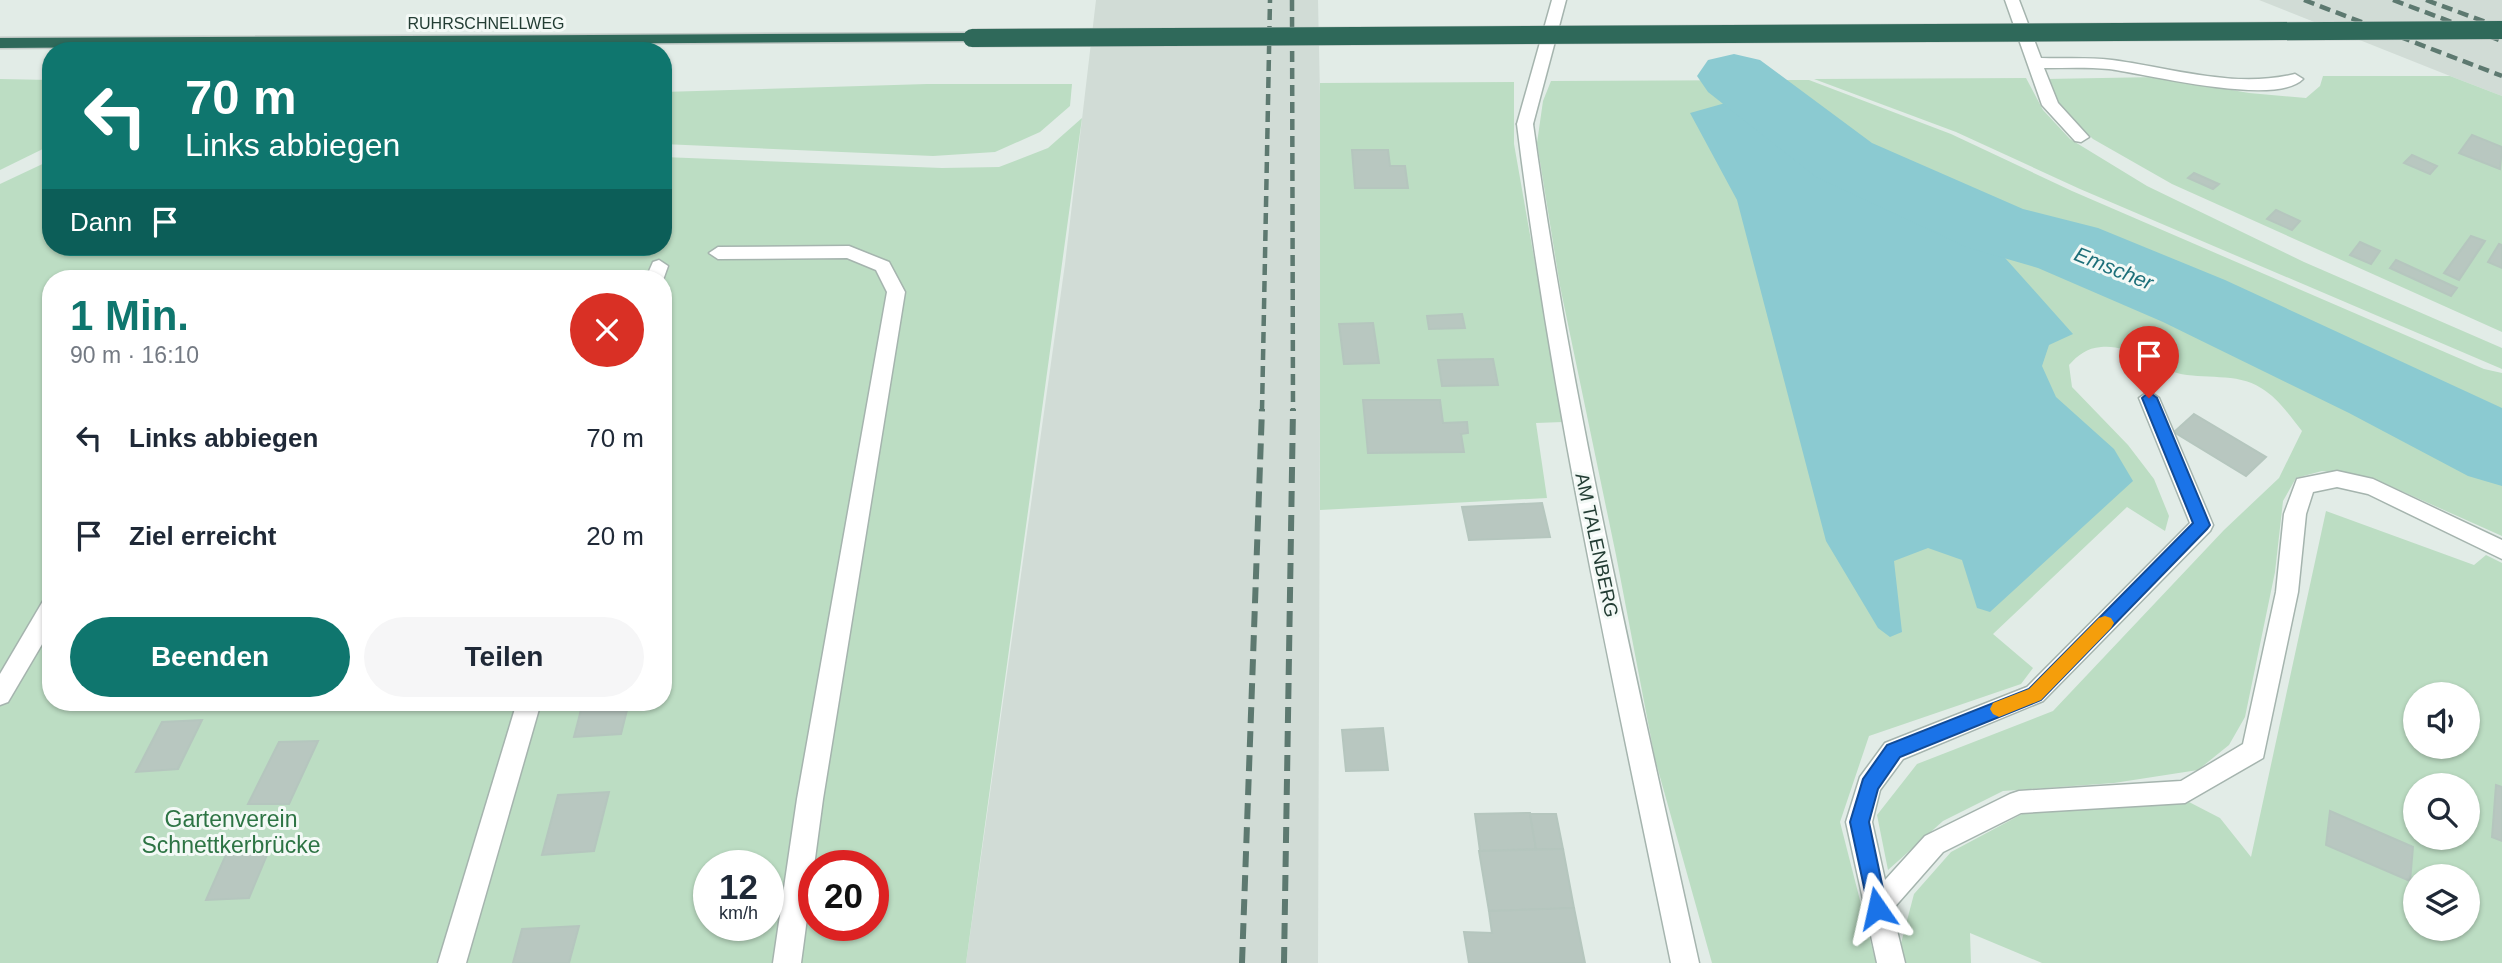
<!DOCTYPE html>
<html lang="de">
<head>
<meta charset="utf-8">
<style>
  :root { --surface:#fff; --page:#f6f6f7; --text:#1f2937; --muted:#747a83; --accent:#0f766e }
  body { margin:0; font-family:Arial,sans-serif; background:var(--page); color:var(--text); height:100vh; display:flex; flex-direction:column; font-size:26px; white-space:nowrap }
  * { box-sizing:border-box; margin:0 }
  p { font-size:23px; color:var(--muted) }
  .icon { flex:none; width:38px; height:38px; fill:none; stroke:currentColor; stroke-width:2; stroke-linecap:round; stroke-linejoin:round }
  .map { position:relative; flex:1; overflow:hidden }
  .panel { position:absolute; left:42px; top:270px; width:630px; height:441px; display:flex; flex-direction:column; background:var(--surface); border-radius:28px; box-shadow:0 2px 5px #0004 }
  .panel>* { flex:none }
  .guide { position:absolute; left:42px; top:42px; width:630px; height:214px; border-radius:28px; box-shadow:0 2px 5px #0004; background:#0f766e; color:#fff; overflow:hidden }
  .buttons { position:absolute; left:2403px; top:682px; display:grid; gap:14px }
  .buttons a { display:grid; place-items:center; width:77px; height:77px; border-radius:50%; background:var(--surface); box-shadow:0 2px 5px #0004; font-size:35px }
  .speed { position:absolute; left:693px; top:850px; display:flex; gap:14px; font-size:35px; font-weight:700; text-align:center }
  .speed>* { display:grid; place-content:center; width:91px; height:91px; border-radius:50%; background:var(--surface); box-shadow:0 2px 5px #0004; line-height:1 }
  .speed small { font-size:18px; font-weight:400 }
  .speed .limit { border:10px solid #d22; background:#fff; color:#111 }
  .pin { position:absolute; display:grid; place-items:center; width:60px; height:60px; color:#fff; margin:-72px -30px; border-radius:50% 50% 50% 0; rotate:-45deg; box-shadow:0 0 7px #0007 }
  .pin .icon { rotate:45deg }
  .me { position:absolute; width:77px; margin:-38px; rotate:349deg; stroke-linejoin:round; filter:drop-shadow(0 0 5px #0008) }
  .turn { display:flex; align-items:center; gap:24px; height:147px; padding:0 28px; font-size:32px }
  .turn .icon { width:91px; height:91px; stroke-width:2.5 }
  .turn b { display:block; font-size:49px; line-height:60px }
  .then { display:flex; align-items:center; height:66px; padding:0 28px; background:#0003; gap:14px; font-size:26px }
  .round { display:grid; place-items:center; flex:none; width:74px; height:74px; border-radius:37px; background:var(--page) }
  .summary { display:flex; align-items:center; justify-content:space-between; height:119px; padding:0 28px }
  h1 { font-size:42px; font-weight:700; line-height:52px; color:var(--accent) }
  .action { display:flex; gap:14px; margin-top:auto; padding:14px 28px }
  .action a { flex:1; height:80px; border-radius:42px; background:var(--accent); color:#fff; font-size:28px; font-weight:700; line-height:80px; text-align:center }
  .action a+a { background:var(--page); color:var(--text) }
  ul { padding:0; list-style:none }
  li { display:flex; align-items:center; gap:21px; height:98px; padding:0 28px }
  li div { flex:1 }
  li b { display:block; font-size:26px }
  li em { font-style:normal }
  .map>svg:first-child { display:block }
</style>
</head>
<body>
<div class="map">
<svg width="2502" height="963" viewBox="0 0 2502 963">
  <rect width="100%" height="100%" fill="#e2ece7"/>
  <!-- built -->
  <g fill="#d1dcd6">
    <path d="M1096,0H1318L1321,143L1318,963H966L1065,264Z"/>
    <path d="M2259,0H2502V96L2450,76Z"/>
  </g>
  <!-- green -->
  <g fill="#bcddc3" fill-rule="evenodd">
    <path d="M2323,76H2450L2502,96V332L2172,184L2093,139L2057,105L2046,79L2158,77L2249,93L2306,98L2320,86Z"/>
    <path d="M2026,78L2043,110L2070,139L2147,186L2304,262L2502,348V369L2080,189L1956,132L1814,79Z"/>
    <path d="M0,79L51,80V145L0,170Z"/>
    <path d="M1809,80L1951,134L2072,191L2484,369L2502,373V536L2370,477L2322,471L2296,478L2283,501L2275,572L2245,717L2229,745L2198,770L2114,783L2003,791L1943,821L1888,870L1877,815L1917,764L2053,711L2224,530L2279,478L2302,431C2290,416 2278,398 2261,388C2237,372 2203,380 2177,373C2151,365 2128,344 2101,347C2087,348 2078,355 2069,365L2072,387L2128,445L2154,479L2169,516L2165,531L2127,507L1993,634L2033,668L2021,684L1869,736L1840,822L1876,963H1712L1655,759L1616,555L1560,286L1537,143L1543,101L1551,81Z"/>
    <path d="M1514,82V144L1563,422L1536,423L1547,498L1320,510V83Z"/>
    <path d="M927,84H1072L1070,106L1040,132L995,152L933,156L663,144V92Z"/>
    <path d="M1082,118L966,963H0V184L51,160V247H663V157L942,168L999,167L1048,148ZM51,278H663V702H51ZM709,866H768V926H709ZM814,866H873V926H814Z"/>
    <path d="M2326,511L2474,565L2486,555L2502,563V963H2042L1970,933L1971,963H1904L1900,947L1914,894L1951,852L2024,813L2189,802L2220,818L2251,857ZM2415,695H2468V747H2415ZM2415,786H2468V838H2415ZM2415,877H2468V929H2415Z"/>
  </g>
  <!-- water -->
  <path fill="#8bcad1" d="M1736,100L1817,164L1949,228L1989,240L2073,334L2049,345L2042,366L2056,397L2114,449L2133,481L1990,612L1977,608L1962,560L1928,548L1894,561L1902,632L1890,637L1878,628L1826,541L1737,200L1690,113Z"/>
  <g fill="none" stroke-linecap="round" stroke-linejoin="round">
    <!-- river -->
    <path fill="#8bcad1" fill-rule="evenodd" d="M1734,54L1760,60L1872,143L2023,209L2098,228L2225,280L2502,408V486L2468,476L2349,413L2163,322L2038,268L1966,247L1816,177L1708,92L1697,76L1708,60Z"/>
  </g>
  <!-- building -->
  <g fill="#b8c7c0" stroke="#b5c6be" stroke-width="2">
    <path d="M2472,135L2502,147L2500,169L2459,153Z"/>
    <path d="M1352,150H1388L1390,166H1405L1408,188H1355Z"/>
    <path d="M2412,155L2437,166L2430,174L2404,163Z"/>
    <path d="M2194,173L2219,184L2213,189L2188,178Z"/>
    <path d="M2276,210L2300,221L2292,230L2267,219Z"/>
    <path d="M2471,236L2485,241L2459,280L2444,273Z"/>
    <path d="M2360,242L2380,251L2371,264L2350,255Z"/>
    <path d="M2499,244L2502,245V268L2488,262Z"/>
    <path d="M2396,260L2457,288L2451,296L2390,268Z"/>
    <path d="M1462,314L1465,328L1429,329L1427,316Z"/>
    <path d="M1373,323L1379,363L1344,364L1339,324Z"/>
    <path d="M1493,359L1498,385L1442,386L1438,360Z"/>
    <path d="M1363,400H1440L1443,423L1467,422L1468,433L1461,434L1464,452L1368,453Z"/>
    <path d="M2194,414L2266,457L2246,476L2174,432Z"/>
    <path d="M1542,503L1550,537L1469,540L1462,507Z"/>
    <path d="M583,702H629L621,734L574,737Z"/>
    <path d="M202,720L178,769L136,772L162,722Z"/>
    <path d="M1383,728L1388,770L1346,771L1342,730Z"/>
    <path d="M318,741L289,804H248L279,742Z"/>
    <path d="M2496,785L2502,787V841L2492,837Z"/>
    <path d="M609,792L594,851L542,855L558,795Z"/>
    <path d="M2330,811L2413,847L2410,881L2326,845Z"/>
    <path d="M1530,813L1536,849L1480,851L1475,814Z"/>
    <path d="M1530,814H1556L1563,849H1536Z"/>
    <path d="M274,838L249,898L206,900L232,841Z"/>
    <path d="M1563,849L1574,908L1489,911L1479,851Z"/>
    <path d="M1574,908L1585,963H1469L1464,932L1492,933L1489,911Z"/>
    <path d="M579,926L569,963H513L522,929Z"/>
  </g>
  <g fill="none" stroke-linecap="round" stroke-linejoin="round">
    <!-- lane casing -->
    <g stroke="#a5b4ae" stroke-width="3">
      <g id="lane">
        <path d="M1552,0H1566L1533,124L1525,129L1517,124Z"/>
        <path d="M2005,0H2019L2041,58C2064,59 2088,57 2112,60C2173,68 2234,89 2295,74L2303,79C2276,107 2147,74 2109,69C2087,67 2066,68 2044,68L2058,103L2089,137L2081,142L2075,141L2042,105Z"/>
        <path d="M849,246L889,262L905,292L823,799L801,963H773L797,799L887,292L876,270L847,258L718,259L709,253L718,247Z"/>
        <path d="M659,260L668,266L663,280L646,278L653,262Z"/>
        <path d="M2149,391L2159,398L2213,525L2210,531L2043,701L1903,759L1880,790L1872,822L1885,880L1925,836L2010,794L2019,791L2181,781L2243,744L2276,592L2284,514L2297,479L2337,471L2373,479L2502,540V559L2368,494L2337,487L2313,492L2306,514L2298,592L2263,758L2185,803L2021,813L1943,852L1892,910L1905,963H1877L1846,822L1860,777L1885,743L2027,687L2190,523L2139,398Z"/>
        <path d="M51,599V629L8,702L0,705V674L43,601Z"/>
        <path d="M517,702H541L466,963H438Z"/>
      </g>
    </g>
    <!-- street casing -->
    <g stroke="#a5b4ae" stroke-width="3">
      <path id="street" d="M1525,119L1533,124C1572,407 1638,684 1699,963H1671C1614,684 1552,407 1517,124Z"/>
    </g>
    <!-- highway casing -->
    <g stroke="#c1c9c6" stroke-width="3">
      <path id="highway" d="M972,33L980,38L977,41L0,48V38Z"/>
    </g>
    <!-- lane -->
    <use href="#lane" fill="#fff" fill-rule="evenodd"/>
    <!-- street -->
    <use href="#street" fill="#fff" fill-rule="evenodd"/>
    <!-- highway -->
    <use href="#highway" fill="#2f695a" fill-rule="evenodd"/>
    <!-- rail-far1 -->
    <g stroke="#5d7970" stroke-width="4.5" stroke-dasharray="11 6" stroke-linecap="butt">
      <path d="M1292,0L1293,411"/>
      <path d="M2304,0L2502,76"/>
      <path d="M2393,0L2502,41"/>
      <path d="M2426,0L2502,28"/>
      <path d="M1262,411L1270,0"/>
    </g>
    <!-- rail -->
    <g stroke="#5d7970" stroke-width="6" stroke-dasharray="16 8" stroke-linecap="butt">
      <path d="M1242,963L1262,409"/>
      <path d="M1284,963L1293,409"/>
    </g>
    <!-- highway-bridge casing -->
    <g stroke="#c1c9c6" stroke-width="19" stroke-linecap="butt">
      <path id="highway-bridge" d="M972,38L2502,30"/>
    </g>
    <!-- highway-bridge -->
    <use href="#highway-bridge" stroke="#2f695a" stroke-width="18"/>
  </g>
  <!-- route -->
  <path fill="#1a73e8" stroke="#114b97" stroke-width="2" d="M2149,392L2157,398L2210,525L2207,529L2041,700L1900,757L1878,789L1869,822L1887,908L1884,915L1877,918L1870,915L1850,822L1863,779L1887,745L2029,689L2193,523L2142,398Z"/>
  <!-- slow -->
  <path fill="#f59e0b" d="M2105,616L2111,618L2114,623L2111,628L2041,700L1999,717L1993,714L1990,709L1993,703L2029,689L2099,618Z"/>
  <g text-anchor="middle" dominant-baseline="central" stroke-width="6" stroke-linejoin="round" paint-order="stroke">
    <!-- far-street labels -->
    <g font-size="16" fill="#233d34" stroke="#f3f9f6">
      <text x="486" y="23">RUHRSCHNELLWEG</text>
    </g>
    <!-- street labels -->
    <g font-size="19" fill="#233d34" stroke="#f3f9f6">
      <text transform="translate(1597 545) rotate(78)">AM TALENBERG</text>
    </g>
    <!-- water labels -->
    <g font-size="21" font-style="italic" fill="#1d6f79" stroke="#f3f9f6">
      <text transform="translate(2114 268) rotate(22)">Emscher</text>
    </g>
    <!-- near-park labels -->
    <g font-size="23" fill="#2d7444" stroke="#f3f9f6">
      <text x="231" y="819">Gartenverein<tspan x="231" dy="26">Schnettkerbrücke</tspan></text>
    </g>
  </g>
</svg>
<div class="buttons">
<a><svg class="icon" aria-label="sound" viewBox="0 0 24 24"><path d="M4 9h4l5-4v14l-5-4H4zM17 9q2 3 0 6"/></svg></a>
<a><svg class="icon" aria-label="search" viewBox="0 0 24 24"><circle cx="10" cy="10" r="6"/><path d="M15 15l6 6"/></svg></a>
<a><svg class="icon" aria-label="layers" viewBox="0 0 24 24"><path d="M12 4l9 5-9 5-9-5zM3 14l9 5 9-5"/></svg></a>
</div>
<div class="speed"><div>12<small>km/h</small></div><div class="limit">20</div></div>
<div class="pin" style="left:2149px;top:398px;background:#d93025"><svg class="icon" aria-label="arrive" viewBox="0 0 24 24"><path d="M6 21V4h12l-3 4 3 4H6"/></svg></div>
<svg class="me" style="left:1877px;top:908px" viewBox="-20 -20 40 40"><path d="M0-17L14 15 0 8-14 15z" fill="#1a73e8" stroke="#fff" stroke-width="4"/></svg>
<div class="guide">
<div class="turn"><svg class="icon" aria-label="left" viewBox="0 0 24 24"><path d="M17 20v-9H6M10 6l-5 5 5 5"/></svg><div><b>70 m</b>Links abbiegen</div></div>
<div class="then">Dann<svg class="icon" aria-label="arrive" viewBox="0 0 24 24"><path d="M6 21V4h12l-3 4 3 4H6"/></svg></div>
</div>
<section class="panel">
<div class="summary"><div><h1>1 Min.</h1><p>90 m · 16:10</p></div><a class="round" style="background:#d93025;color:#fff"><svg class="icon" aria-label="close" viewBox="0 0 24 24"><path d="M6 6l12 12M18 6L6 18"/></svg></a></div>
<ul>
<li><svg class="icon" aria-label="left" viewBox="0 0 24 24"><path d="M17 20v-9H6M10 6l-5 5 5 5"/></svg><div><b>Links abbiegen</b></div><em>70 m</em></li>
<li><svg class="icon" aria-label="arrive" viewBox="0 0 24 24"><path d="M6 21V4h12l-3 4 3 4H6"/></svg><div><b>Ziel erreicht</b></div><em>20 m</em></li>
</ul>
<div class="action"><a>Beenden</a><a>Teilen</a></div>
</section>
</div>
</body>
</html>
